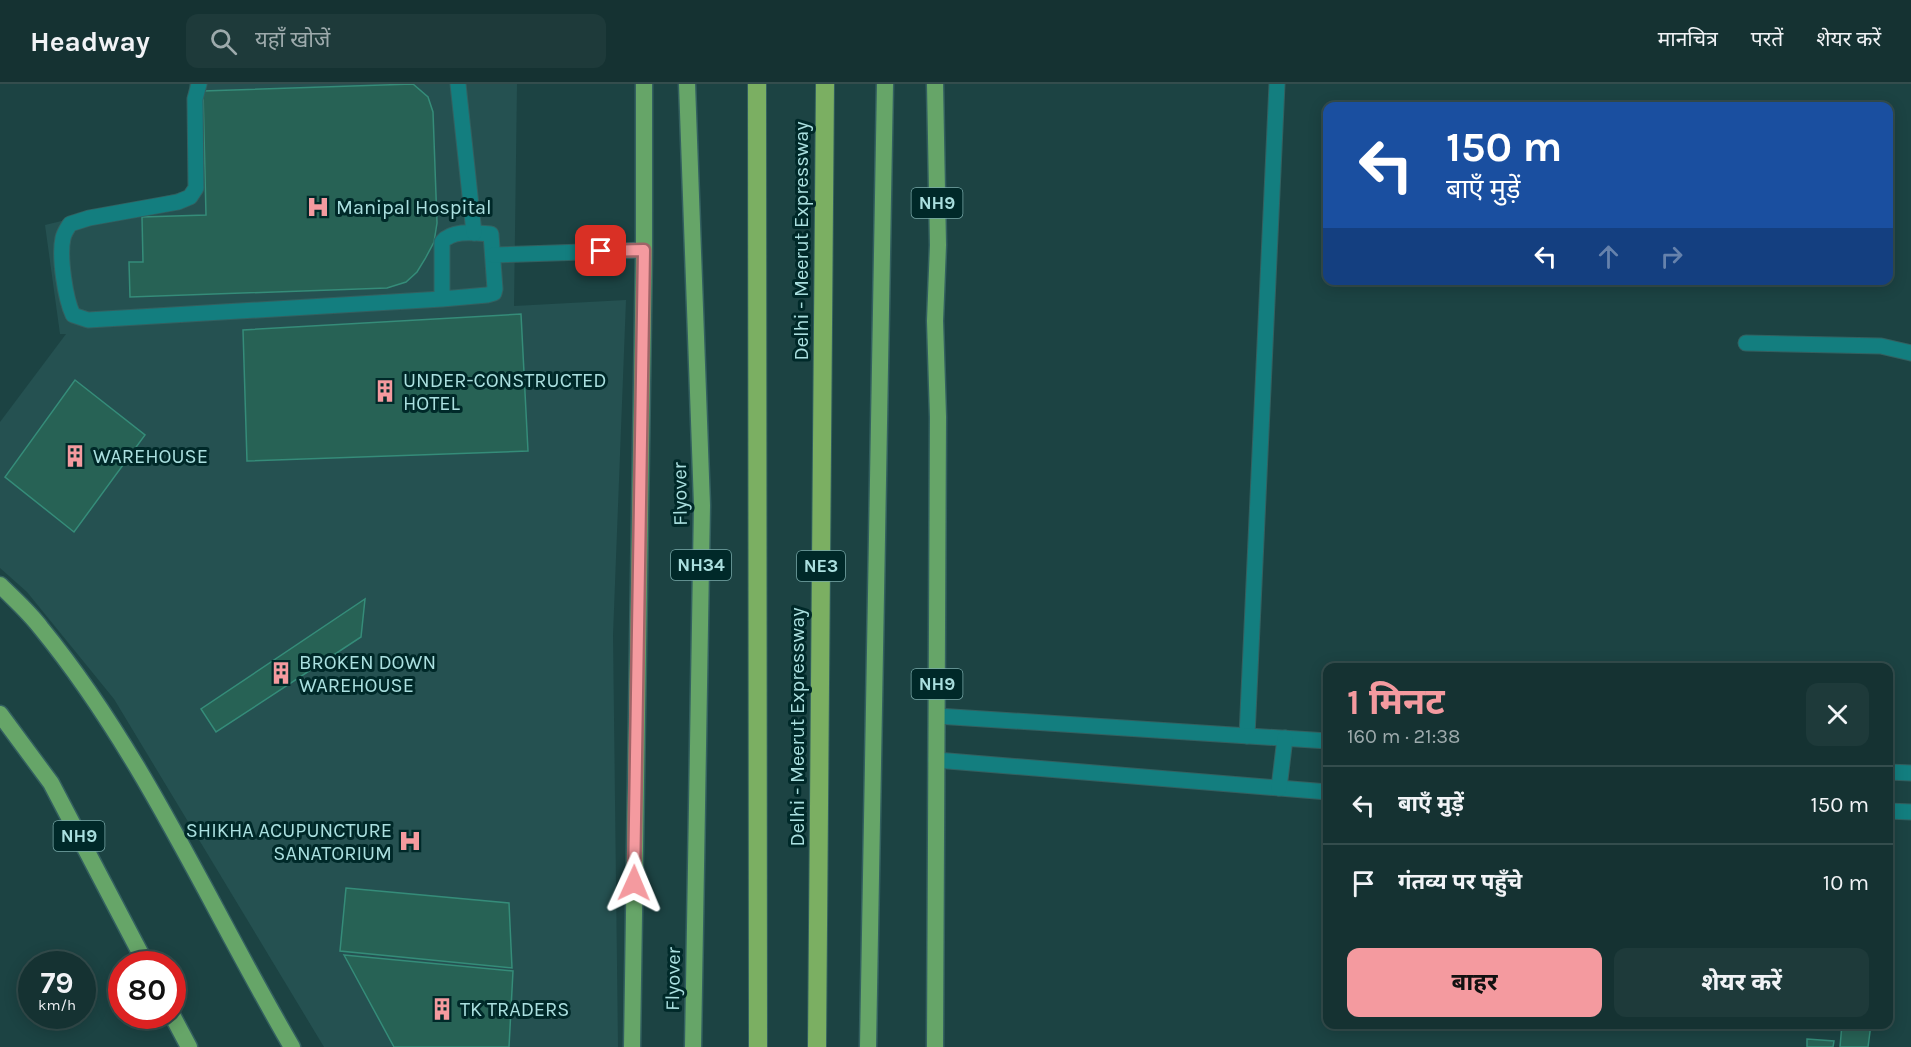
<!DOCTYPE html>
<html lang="hi">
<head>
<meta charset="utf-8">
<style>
  :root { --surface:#153232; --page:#1e3a3a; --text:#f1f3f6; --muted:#9daaac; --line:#344d4d; --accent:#f49a9f }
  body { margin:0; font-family:Karla,"Noto Sans Devanagari",sans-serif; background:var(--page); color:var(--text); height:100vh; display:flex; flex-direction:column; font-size:22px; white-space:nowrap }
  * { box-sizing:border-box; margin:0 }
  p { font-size:20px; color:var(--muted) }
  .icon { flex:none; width:33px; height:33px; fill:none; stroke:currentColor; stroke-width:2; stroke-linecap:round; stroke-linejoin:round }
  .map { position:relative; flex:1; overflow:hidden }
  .panel { position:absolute; left:1323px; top:579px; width:570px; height:366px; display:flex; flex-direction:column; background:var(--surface); border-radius:12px; box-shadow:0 3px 15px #0003,0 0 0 2px var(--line) }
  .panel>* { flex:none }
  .hud { position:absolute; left:1323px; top:18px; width:570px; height:183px; border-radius:12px; box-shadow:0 3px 15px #0003,0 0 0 2px var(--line); background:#1a4fa0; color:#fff; overflow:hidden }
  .speed { position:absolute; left:18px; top:867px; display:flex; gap:12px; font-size:30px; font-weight:700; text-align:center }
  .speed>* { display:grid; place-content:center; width:78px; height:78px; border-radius:50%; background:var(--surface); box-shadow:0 3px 15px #0003,0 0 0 2px var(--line); line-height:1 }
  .speed small { font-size:15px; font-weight:400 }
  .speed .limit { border:9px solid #d22; background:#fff; color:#111 }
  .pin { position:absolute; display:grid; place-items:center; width:51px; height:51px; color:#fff; margin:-26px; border-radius:12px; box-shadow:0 3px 9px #0006 }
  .me { position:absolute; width:66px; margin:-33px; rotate:1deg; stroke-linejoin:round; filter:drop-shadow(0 0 4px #0008) }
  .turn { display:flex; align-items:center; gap:21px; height:126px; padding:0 24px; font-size:27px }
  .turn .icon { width:78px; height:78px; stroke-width:2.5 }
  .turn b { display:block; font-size:42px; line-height:51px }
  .lanes { display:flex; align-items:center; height:57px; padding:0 24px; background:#0003; justify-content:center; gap:30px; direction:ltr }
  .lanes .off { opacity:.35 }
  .round { display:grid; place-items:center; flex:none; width:63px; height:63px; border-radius:12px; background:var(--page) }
  .head { display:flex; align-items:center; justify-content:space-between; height:102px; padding:0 24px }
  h1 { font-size:36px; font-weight:700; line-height:45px; color:var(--accent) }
  .button { display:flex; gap:12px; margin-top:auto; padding:12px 24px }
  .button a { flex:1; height:69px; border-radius:12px; background:var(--accent); color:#111; font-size:24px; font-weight:700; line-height:69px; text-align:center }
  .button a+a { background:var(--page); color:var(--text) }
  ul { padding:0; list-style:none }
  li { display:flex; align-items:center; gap:18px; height:78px; padding:0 24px; border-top:2px solid var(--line) }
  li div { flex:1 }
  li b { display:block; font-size:22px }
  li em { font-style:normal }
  header { display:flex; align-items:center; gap:36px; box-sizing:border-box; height:84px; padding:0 30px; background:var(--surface); border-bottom:2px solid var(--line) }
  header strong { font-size:28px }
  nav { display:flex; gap:33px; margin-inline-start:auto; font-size:21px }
  .search { width:420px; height:54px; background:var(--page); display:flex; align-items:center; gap:15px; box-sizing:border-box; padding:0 21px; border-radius:12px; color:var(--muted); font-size:22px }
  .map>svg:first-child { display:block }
</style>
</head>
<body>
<header>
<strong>Headway</strong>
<div class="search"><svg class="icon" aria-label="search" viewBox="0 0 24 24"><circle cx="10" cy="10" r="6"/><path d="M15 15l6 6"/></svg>यहाँ खोजें</div>
<nav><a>मानचित्र</a><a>परतें</a><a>शेयर करें</a></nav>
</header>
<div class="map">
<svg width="1911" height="963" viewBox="0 0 1911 963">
  <rect width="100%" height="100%" fill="#1c4343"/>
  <!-- built -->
  <path fill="#255151" d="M189,0H517L514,222L626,216L613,551L618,963H324L114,615L27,508L0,484V338L66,250H60L45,141L198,104Z"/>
  <!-- building -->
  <g fill="#276255" stroke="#358c79" stroke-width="1.5">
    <path d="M413,0L428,13L433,28L437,139L434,158L425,175L417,188L406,198L387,204L130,213L129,178H143L142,133L206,131L203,7Z"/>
    <path d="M521,230L528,367L247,377L243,246Z"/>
    <path d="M75,296L145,351L74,448L5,393Z"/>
    <path d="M365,515L361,553L216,648L201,625Z"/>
    <path d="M346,804L509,819L512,884L340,867Z"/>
    <path d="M344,871L513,887L509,963H394Z"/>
    <path d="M1842,940H1871L1868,963H1840Z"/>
    <path d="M1807,955L1834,957L1833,963H1807Z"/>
  </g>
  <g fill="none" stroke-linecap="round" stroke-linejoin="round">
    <!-- service casing -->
    <g stroke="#336060" stroke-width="17">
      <g id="service">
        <path d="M199,0L195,15L196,104L190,113L178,118L89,134L70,140C67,145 64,149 63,154C59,172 65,214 73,231L88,236L442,215L487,211L494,209L495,205L491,150C476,149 453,145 442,158V215"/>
        <path d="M458,0L474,149"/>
        <path d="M493,171L644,166"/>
        <path d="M1746,259L1881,262L1911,269"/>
        <path d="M1247,652L1277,0"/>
      </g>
    </g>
    <!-- minor casing -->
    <g stroke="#336060" stroke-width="17">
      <g id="minor">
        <path d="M937,632L1328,657"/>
        <path d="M936,676L1328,708"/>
        <path d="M1888,688L1911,689"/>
        <path d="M1279,704L1285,654"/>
        <path d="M1888,727L1911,728"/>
      </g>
    </g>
    <!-- trunk casing -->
    <g stroke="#336060" stroke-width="19">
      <g id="trunk">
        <path d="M687,0L702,421L693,963"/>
        <path d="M935,0L938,161L935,237L938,333L935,963"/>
        <path d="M0,501C14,515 29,528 41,544C144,670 210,823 292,963"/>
        <path d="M0,630L51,699L146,880"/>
        <path d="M172,931L189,963"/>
        <path d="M632,963L644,166V0"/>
        <path d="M868,963L885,0"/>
      </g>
    </g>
    <!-- motorway casing -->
    <g stroke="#336060" stroke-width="20">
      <g id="motorway">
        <path d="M757,0L758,963"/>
        <path d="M817,963L825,0"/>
      </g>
    </g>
    <!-- service -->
    <use href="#service" stroke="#137e7f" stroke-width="15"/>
    <!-- minor -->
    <use href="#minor" stroke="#137e7f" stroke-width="15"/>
    <!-- trunk -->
    <use href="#trunk" stroke="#66a568" stroke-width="16"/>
    <!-- motorway -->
    <use href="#motorway" stroke="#7baf62" stroke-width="18"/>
  </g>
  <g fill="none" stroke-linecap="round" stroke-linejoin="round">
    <!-- route casing -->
    <g stroke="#9f6467" stroke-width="15">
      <path id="route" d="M601,167L644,166L634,799"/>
    </g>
    <!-- route -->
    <use href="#route" stroke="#f49a9f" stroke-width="10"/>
  </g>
  <!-- icons -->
  <defs>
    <g id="hospital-bare" transform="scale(1.8)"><path d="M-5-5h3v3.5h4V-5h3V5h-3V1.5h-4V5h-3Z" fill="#f49a9f" stroke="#002929" stroke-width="2.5" paint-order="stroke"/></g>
    <g id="building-bare" transform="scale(1.8)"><path d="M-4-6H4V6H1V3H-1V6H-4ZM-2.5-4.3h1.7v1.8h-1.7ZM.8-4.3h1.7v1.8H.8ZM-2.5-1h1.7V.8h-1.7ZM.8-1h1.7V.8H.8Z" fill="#f49a9f" stroke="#002929" stroke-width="2.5" paint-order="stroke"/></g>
  </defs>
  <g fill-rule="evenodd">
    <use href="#hospital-bare" x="318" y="123"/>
    <use href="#building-bare" x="385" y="307"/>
    <use href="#building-bare" x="75" y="372"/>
    <use href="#building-bare" x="281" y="589"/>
    <use href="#hospital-bare" x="410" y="757"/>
    <use href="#building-bare" x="442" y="925"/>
  </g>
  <g text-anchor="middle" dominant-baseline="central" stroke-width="6" stroke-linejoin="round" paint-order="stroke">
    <!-- shield labels -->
    <g fill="#002929" stroke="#78a9a9" stroke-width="1.5">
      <rect x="911.5" y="104" width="51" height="30" rx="4.5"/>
      <rect x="671" y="466" width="60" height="30" rx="4.5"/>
      <rect x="797" y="467" width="48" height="30" rx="4.5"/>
      <rect x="911.5" y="585" width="51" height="30" rx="4.5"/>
      <rect x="53.5" y="737" width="51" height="30" rx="4.5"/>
    </g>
    <g font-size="18" font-weight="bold" fill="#abe0e0">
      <text x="937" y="119">NH9</text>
      <text x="701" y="481">NH34</text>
      <text x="821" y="482">NE3</text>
      <text x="937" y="600">NH9</text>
      <text x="79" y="752">NH9</text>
    </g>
    <!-- poi labels -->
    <g font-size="20" fill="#abe0e0" stroke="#002929" text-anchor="start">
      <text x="336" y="123">Manipal Hospital</text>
      <text x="403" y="296">UNDER-CONSTRUCTED<tspan x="403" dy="23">HOTEL</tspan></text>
      <text x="93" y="372">WAREHOUSE</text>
      <text x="299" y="578">BROKEN DOWN<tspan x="299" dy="23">WAREHOUSE</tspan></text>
      <text x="392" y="746" text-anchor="end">SHIKHA ACUPUNCTURE<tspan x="392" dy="23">SANATORIUM</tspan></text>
      <text x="460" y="925">TK TRADERS</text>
    </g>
    <!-- street labels -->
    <g font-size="20" fill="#abe0e0" stroke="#002929">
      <text transform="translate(801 157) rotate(-90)">Delhi - Meerut Expressway</text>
      <text transform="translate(680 410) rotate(-91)">Flyover</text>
      <text transform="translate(797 643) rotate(-90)">Delhi - Meerut Expressway</text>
      <text transform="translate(673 895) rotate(-89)">Flyover</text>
    </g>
  </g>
</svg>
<div class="speed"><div>79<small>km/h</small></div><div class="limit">80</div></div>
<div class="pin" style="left:601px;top:167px;background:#d93025"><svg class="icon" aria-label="arrive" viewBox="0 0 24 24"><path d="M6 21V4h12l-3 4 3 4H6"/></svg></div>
<svg class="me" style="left:634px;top:799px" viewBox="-20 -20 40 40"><path d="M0-17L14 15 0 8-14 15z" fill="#f49a9f" stroke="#fff" stroke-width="4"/></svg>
<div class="hud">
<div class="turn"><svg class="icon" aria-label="left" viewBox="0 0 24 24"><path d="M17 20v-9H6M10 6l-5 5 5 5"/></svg><div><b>150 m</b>बाएँ मुड़ें</div></div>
<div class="lanes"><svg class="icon" aria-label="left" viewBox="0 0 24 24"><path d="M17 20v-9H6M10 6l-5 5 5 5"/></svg><svg class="icon off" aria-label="ahead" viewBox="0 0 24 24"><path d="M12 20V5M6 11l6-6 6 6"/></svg><svg class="icon off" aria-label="right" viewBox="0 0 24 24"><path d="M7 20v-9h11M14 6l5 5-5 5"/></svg></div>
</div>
<section class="panel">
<div class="head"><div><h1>1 मिनट</h1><p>160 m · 21:38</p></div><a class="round"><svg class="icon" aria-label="close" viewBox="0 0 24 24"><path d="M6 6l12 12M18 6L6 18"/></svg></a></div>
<ul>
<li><svg class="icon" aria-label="left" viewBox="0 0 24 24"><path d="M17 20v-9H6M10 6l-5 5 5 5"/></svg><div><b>बाएँ मुड़ें</b></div><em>150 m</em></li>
<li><svg class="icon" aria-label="arrive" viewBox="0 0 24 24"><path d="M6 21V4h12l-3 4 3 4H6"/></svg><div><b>गंतव्य पर पहुँचे</b></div><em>10 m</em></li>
</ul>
<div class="button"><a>बाहर</a><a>शेयर करें</a></div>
</section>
</div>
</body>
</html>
